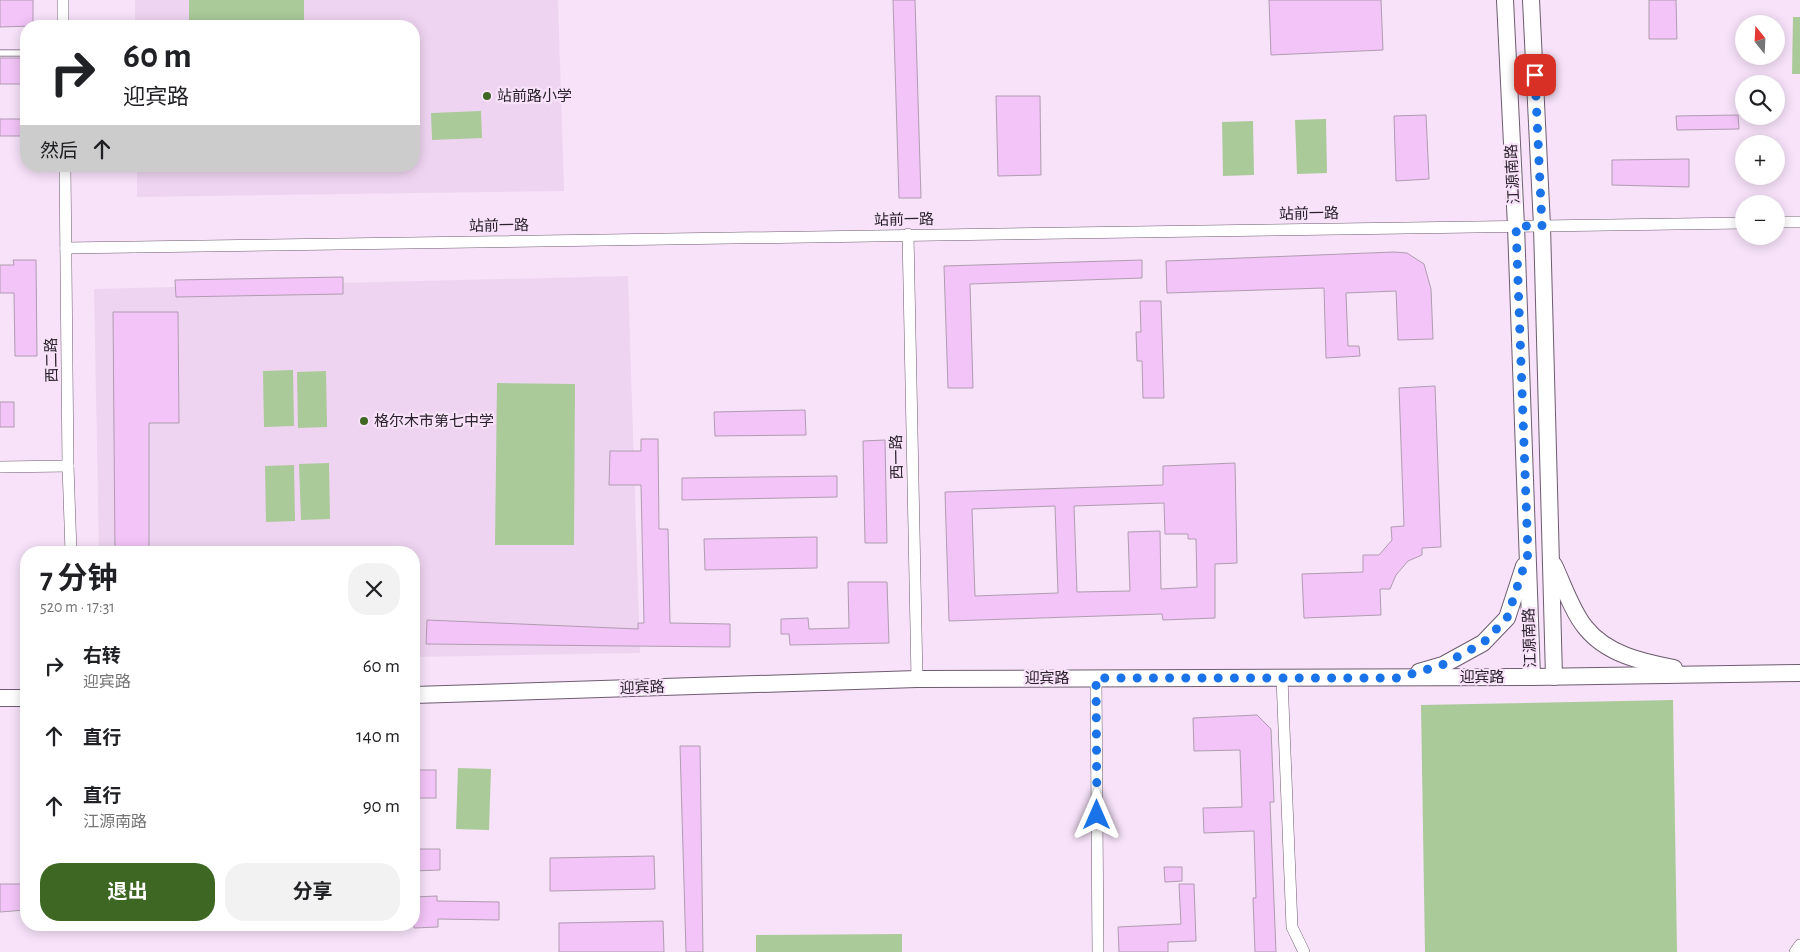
<!DOCTYPE html>
<html lang="zh">
<head>
<meta charset="utf-8">
<style>
  :root { --surface:#fff; --page:#f2f2f2; --text:#202124; --muted:#757577; --accent:#3d6723 }
  body { margin:0; font-family:"Alegreya Sans","Noto Sans SC",sans-serif; background:var(--page); color:var(--text); height:100vh; display:flex; flex-direction:column; font-size:19px; white-space:nowrap }
  * { box-sizing:border-box; margin:0 }
  p { font-size:16px; color:var(--muted) }
  .icon { flex:none; width:28px; height:28px; fill:none; stroke:currentColor; stroke-width:2; stroke-linecap:round; stroke-linejoin:round }
  .map { position:relative; flex:1; overflow:hidden }
  .side { position:absolute; left:20px; top:546px; width:400px; height:385px; display:flex; flex-direction:column; background:var(--surface); border-radius:20px; box-shadow:0 2px 12px #0003 }
  .side>* { flex:none }
  .guide { position:absolute; left:20px; top:20px; width:400px; height:152px; border-radius:20px; box-shadow:0 2px 12px #0003; background:#fff; color:var(--text); overflow:hidden }
  .needle { width:32px; rotate:342deg }
  .buttons { position:absolute; left:1735px; top:15px; display:grid; gap:10px }
  .buttons a { display:grid; place-items:center; width:50px; height:50px; border-radius:50%; background:var(--surface); box-shadow:0 2px 12px #0003; font-size:25px }
  .pin { position:absolute; display:grid; place-items:center; width:42px; height:42px; color:#fff; margin:-21px; border-radius:10px; box-shadow:0 2px 8px #0006 }
  .me { position:absolute; width:55px; margin:-28px; rotate:0deg; stroke-linejoin:round; filter:drop-shadow(0 0 4px #0008) }
  .turn { display:flex; align-items:center; gap:18px; height:105px; padding:0 20px; font-size:22px }
  .turn .icon { width:65px; height:65px; stroke-width:2.5 }
  .turn b { display:block; font-size:35px; line-height:42px }
  .then { display:flex; align-items:center; height:48px; padding:0 20px; background:#0003; gap:10px; font-size:19px }
  .round { display:grid; place-items:center; flex:none; width:52px; height:52px; border-radius:20px; background:var(--page) }
  .summary { display:flex; align-items:center; justify-content:space-between; height:85px; padding:0 20px }
  h1 { font-size:30px; font-weight:700; line-height:38px }
  .primary-button { display:flex; gap:10px; margin-top:auto; padding:10px 20px }
  .primary-button a { flex:1; height:58px; border-radius:20px; background:var(--accent); color:#fff; font-size:20px; font-weight:700; line-height:58px; text-align:center }
  .primary-button a+a { background:var(--page); color:var(--text) }
  ul { padding:0; list-style:none }
  li { display:flex; align-items:center; gap:15px; height:70px; padding:0 20px }
  li div { flex:1 }
  li b { display:block; font-size:19px }
  li em { font-style:normal }
  .map>svg:first-child { display:block }
</style>
</head>
<body>
<div class="map">
<svg width="1800" height="952" viewBox="0 0 1800 952">
  <rect width="100%" height="100%" fill="#f7e2f9"/>
  <!-- built -->
  <g fill="#efd4f1">
    <path d="M135,0H558L564,191L137,197V166H414V26H135Z"/>
    <path d="M628,276L640,653L414,657V552H99L94,289Z"/>
  </g>
  <!-- green -->
  <g fill="#aaca99">
    <rect x="189" y="0" width="115" height="26"/>
    <path d="M1793,17H1800V74H1792Z"/>
    <path d="M481,111L482,138L432,140L431,113Z"/>
    <path d="M1326,119L1327,173L1297,174L1295,120Z"/>
    <path d="M1253,121L1254,175L1223,176L1222,122Z"/>
    <path d="M293,370L294,426L264,427L263,371Z"/>
    <path d="M326,371L327,427L298,428L297,372Z"/>
    <path d="M497,383L575,384L574,545H495Z"/>
    <path d="M329,463L330,519L301,520L299,464Z"/>
    <path d="M294,465L295,521L266,522L265,466Z"/>
    <path d="M1673,700L1677,952H1425L1421,705Z"/>
    <path d="M458,768L491,769L489,830L456,829Z"/>
    <path d="M902,934V952H756V935Z"/>
  </g>
  <!-- building -->
  <g fill="#f2c4f7" stroke="#b09cb1" fill-rule="evenodd">
    <path d="M0,0H33V26L0,27Z"/>
    <path d="M893,0H915L921,198H899Z"/>
    <path d="M1269,0H1381L1383,50L1271,55Z"/>
    <path d="M1649,0H1676L1677,39H1649Z"/>
    <rect x="0" y="58" width="26" height="26"/>
    <path d="M996,96H1040L1041,175L998,176Z"/>
    <path d="M1426,115L1429,179L1396,181L1394,116Z"/>
    <path d="M1738,115L1739,129L1677,130L1676,116Z"/>
    <rect x="0" y="119" width="26" height="17"/>
    <path d="M1689,159V187L1612,185V160Z"/>
    <path d="M1394,252L1407,253L1424,264L1431,289L1433,339L1398,340L1396,291L1346,293L1348,346H1359L1360,356L1326,358L1324,288L1167,293L1166,261Z"/>
    <path d="M13,260H36L37,356H15L14,293H0V265H14Z"/>
    <path d="M1142,260V278L970,284L973,388H948L944,266Z"/>
    <path d="M343,277V294L176,297L175,280Z"/>
    <path d="M1140,301H1161L1164,398H1143L1142,361H1137L1136,332H1141Z"/>
    <path d="M113,312H178L179,423H149V552H115Z"/>
    <path d="M1435,386L1441,547L1422,548V555L1408,561L1396,575L1390,589H1380L1381,615L1304,618L1302,574L1363,572V555H1379L1392,540L1391,527L1404,526L1399,388Z"/>
    <rect x="0" y="402" width="14" height="25"/>
    <path d="M805,410L806,435L715,436L714,412Z"/>
    <path d="M641,439H658L659,529H668L670,623L730,624V647L426,644L427,620L638,629V623H644L641,485H609L610,451H641Z"/>
    <path d="M885,440L887,543H865L863,441Z"/>
    <path d="M1235,463L1237,563L1215,564V618L1163,620L1162,614L949,621L945,492L1163,485V466ZM1164,503L1165,534H1188V539H1196L1197,587L1161,589L1160,531L1128,532L1130,591L1077,592L1074,506ZM1055,506L1058,593L975,596L972,509Z"/>
    <path d="M837,476V497L682,500V478Z"/>
    <path d="M817,537V568L705,570L704,539Z"/>
    <path d="M848,582H887L889,643L790,645L789,634H781V619L808,618L809,629L849,628Z"/>
    <path d="M1257,715L1271,729L1274,802H1270L1276,952H1255L1253,898H1256L1254,831L1204,833L1203,808L1242,807L1240,750L1194,751L1193,718Z"/>
    <path d="M680,746H700L703,952H686Z"/>
    <rect x="414" y="770" width="22" height="28"/>
    <path d="M414,849H440V870L414,871Z"/>
    <path d="M654,856L655,889L550,891V858Z"/>
    <path d="M1164,867H1182V881L1165,882Z"/>
    <path d="M0,884H26V910L0,912Z"/>
    <path d="M1179,884H1194L1196,941L1168,942V952H1119L1118,927L1181,924Z"/>
    <path d="M437,896V901L499,902V920L438,919V927L414,928V897Z"/>
    <path d="M663,921L664,952H559V923Z"/>
  </g>
  <g fill="none" stroke-linecap="round" stroke-linejoin="round">
    <!-- lane casing -->
    <g stroke="#6e5c70" stroke-width="7">
      <path id="lane" d="M0,53H26"/>
    </g>
    <!-- street casing -->
    <g stroke="#6e5c70" stroke-width="12">
      <g id="street">
        <path d="M63,0V26"/>
        <path d="M65,166L68,466L71,552"/>
        <path d="M1776,222H1800"/>
        <path d="M908,234L917,679"/>
        <path d="M66,248L1744,223"/>
        <path d="M0,467L68,466"/>
        <path d="M1096,678L1098,952"/>
        <path d="M1282,678L1292,927L1304,952"/>
        <path d="M1795,952L1800,945"/>
      </g>
    </g>
    <!-- secondary casing -->
    <g stroke="#6e5c70" stroke-width="18">
      <g id="secondary">
        <path d="M1505,0L1516,226L1532,677"/>
        <path d="M1531,0L1542,226L1554,677"/>
        <path d="M1554,565C1563,584 1572,611 1585,627C1606,654 1642,662 1674,668"/>
        <path d="M1419,672L1443,665L1483,643L1507,618L1524,566"/>
        <path d="M414,695L917,679L1532,677L1800,673"/>
        <path d="M0,698H26"/>
      </g>
    </g>
    <!-- lane -->
    <use href="#lane" stroke="#fff" stroke-width="5.5"/>
    <!-- street -->
    <use href="#street" stroke="#fff" stroke-width="11"/>
    <!-- secondary -->
    <use href="#secondary" stroke="#fff" stroke-width="16"/>
  </g>
  <g fill="none" stroke-linecap="round" stroke-linejoin="round">
    <!-- route -->
    <path stroke="#1a73e8" stroke-width="9" stroke-dasharray="0 16.2" d="M1097,815L1096,678H1398L1442,665L1483,643L1507,618L1528,554L1516,226H1542L1535,75"/>
  </g>
  <!-- markers -->
  <g fill="#3d6723" stroke="#f7e2f9" stroke-width="2">
    <circle cx="487" cy="96" r="5"/>
    <circle cx="364" cy="421" r="5"/>
  </g>
  <g text-anchor="middle" dominant-baseline="central" stroke-width="4.5" stroke-linejoin="round" paint-order="stroke">
    <!-- poi labels -->
    <g font-size="15" fill="#2a222b" stroke="#f7e2f9" text-anchor="start">
      <text x="497" y="96">站前路小学</text>
      <text x="374" y="421">格尔木市第七中学</text>
    </g>
    <!-- street labels -->
    <g font-size="15" fill="#2a222b" stroke="#f7e2f9">
      <text transform="translate(1513 174) rotate(-93)">江源南路</text>
      <text transform="translate(1309 214) rotate(-1)">站前一路</text>
      <text transform="translate(904 220) rotate(-1)">站前一路</text>
      <text transform="translate(499 226) rotate(-1)">站前一路</text>
      <text transform="translate(52 360) rotate(-91)">西二路</text>
      <text transform="translate(897 457) rotate(-91)">西一路</text>
      <text transform="translate(1530 638) rotate(-92)">江源南路</text>
      <text x="1482" y="677">迎宾路</text>
      <text x="1047" y="678">迎宾路</text>
      <text transform="translate(642 688) rotate(-2)">迎宾路</text>
    </g>
  </g>
</svg>
<div class="buttons">
<a><svg class="needle" viewBox="-14 -14 28 28"><path d="M0-13l5 13h-10z" fill="#e53935"/><path d="M0 13l5-13h-10z" fill="#757577"/></svg></a>
<a><svg class="icon" aria-label="search" viewBox="0 0 24 24"><circle cx="10" cy="10" r="6"/><path d="M15 15l6 6"/></svg></a>
<a>+</a>
<a>−</a>
</div>
<div class="pin" style="left:1535px;top:75px;background:#d93025"><svg class="icon" aria-label="arrive" viewBox="0 0 24 24"><path d="M6 21V4h12l-3 4 3 4H6"/></svg></div>
<svg class="me" style="left:1097px;top:815px" viewBox="-20 -20 40 40"><path d="M0-17L14 15 0 8-14 15z" fill="#1a73e8" stroke="#fff" stroke-width="4"/></svg>
<div class="guide">
<div class="turn"><svg class="icon" aria-label="right" viewBox="0 0 24 24"><path d="M7 20v-9h11M14 6l5 5-5 5"/></svg><div><b>60 m</b>迎宾路</div></div>
<div class="then">然后<svg class="icon" aria-label="ahead" viewBox="0 0 24 24"><path d="M12 20V5M6 11l6-6 6 6"/></svg></div>
</div>
<section class="side">
<div class="summary"><div><h1>7 分钟</h1><p>520 m · 17:31</p></div><a class="round"><svg class="icon" aria-label="close" viewBox="0 0 24 24"><path d="M6 6l12 12M18 6L6 18"/></svg></a></div>
<ul>
<li><svg class="icon" aria-label="right" viewBox="0 0 24 24"><path d="M7 20v-9h11M14 6l5 5-5 5"/></svg><div><b>右转</b><p>迎宾路</p></div><em>60 m</em></li>
<li><svg class="icon" aria-label="ahead" viewBox="0 0 24 24"><path d="M12 20V5M6 11l6-6 6 6"/></svg><div><b>直行</b></div><em>140 m</em></li>
<li><svg class="icon" aria-label="ahead" viewBox="0 0 24 24"><path d="M12 20V5M6 11l6-6 6 6"/></svg><div><b>直行</b><p>江源南路</p></div><em>90 m</em></li>
</ul>
<div class="primary-button"><a>退出</a><a>分享</a></div>
</section>
</div>
</body>
</html>
